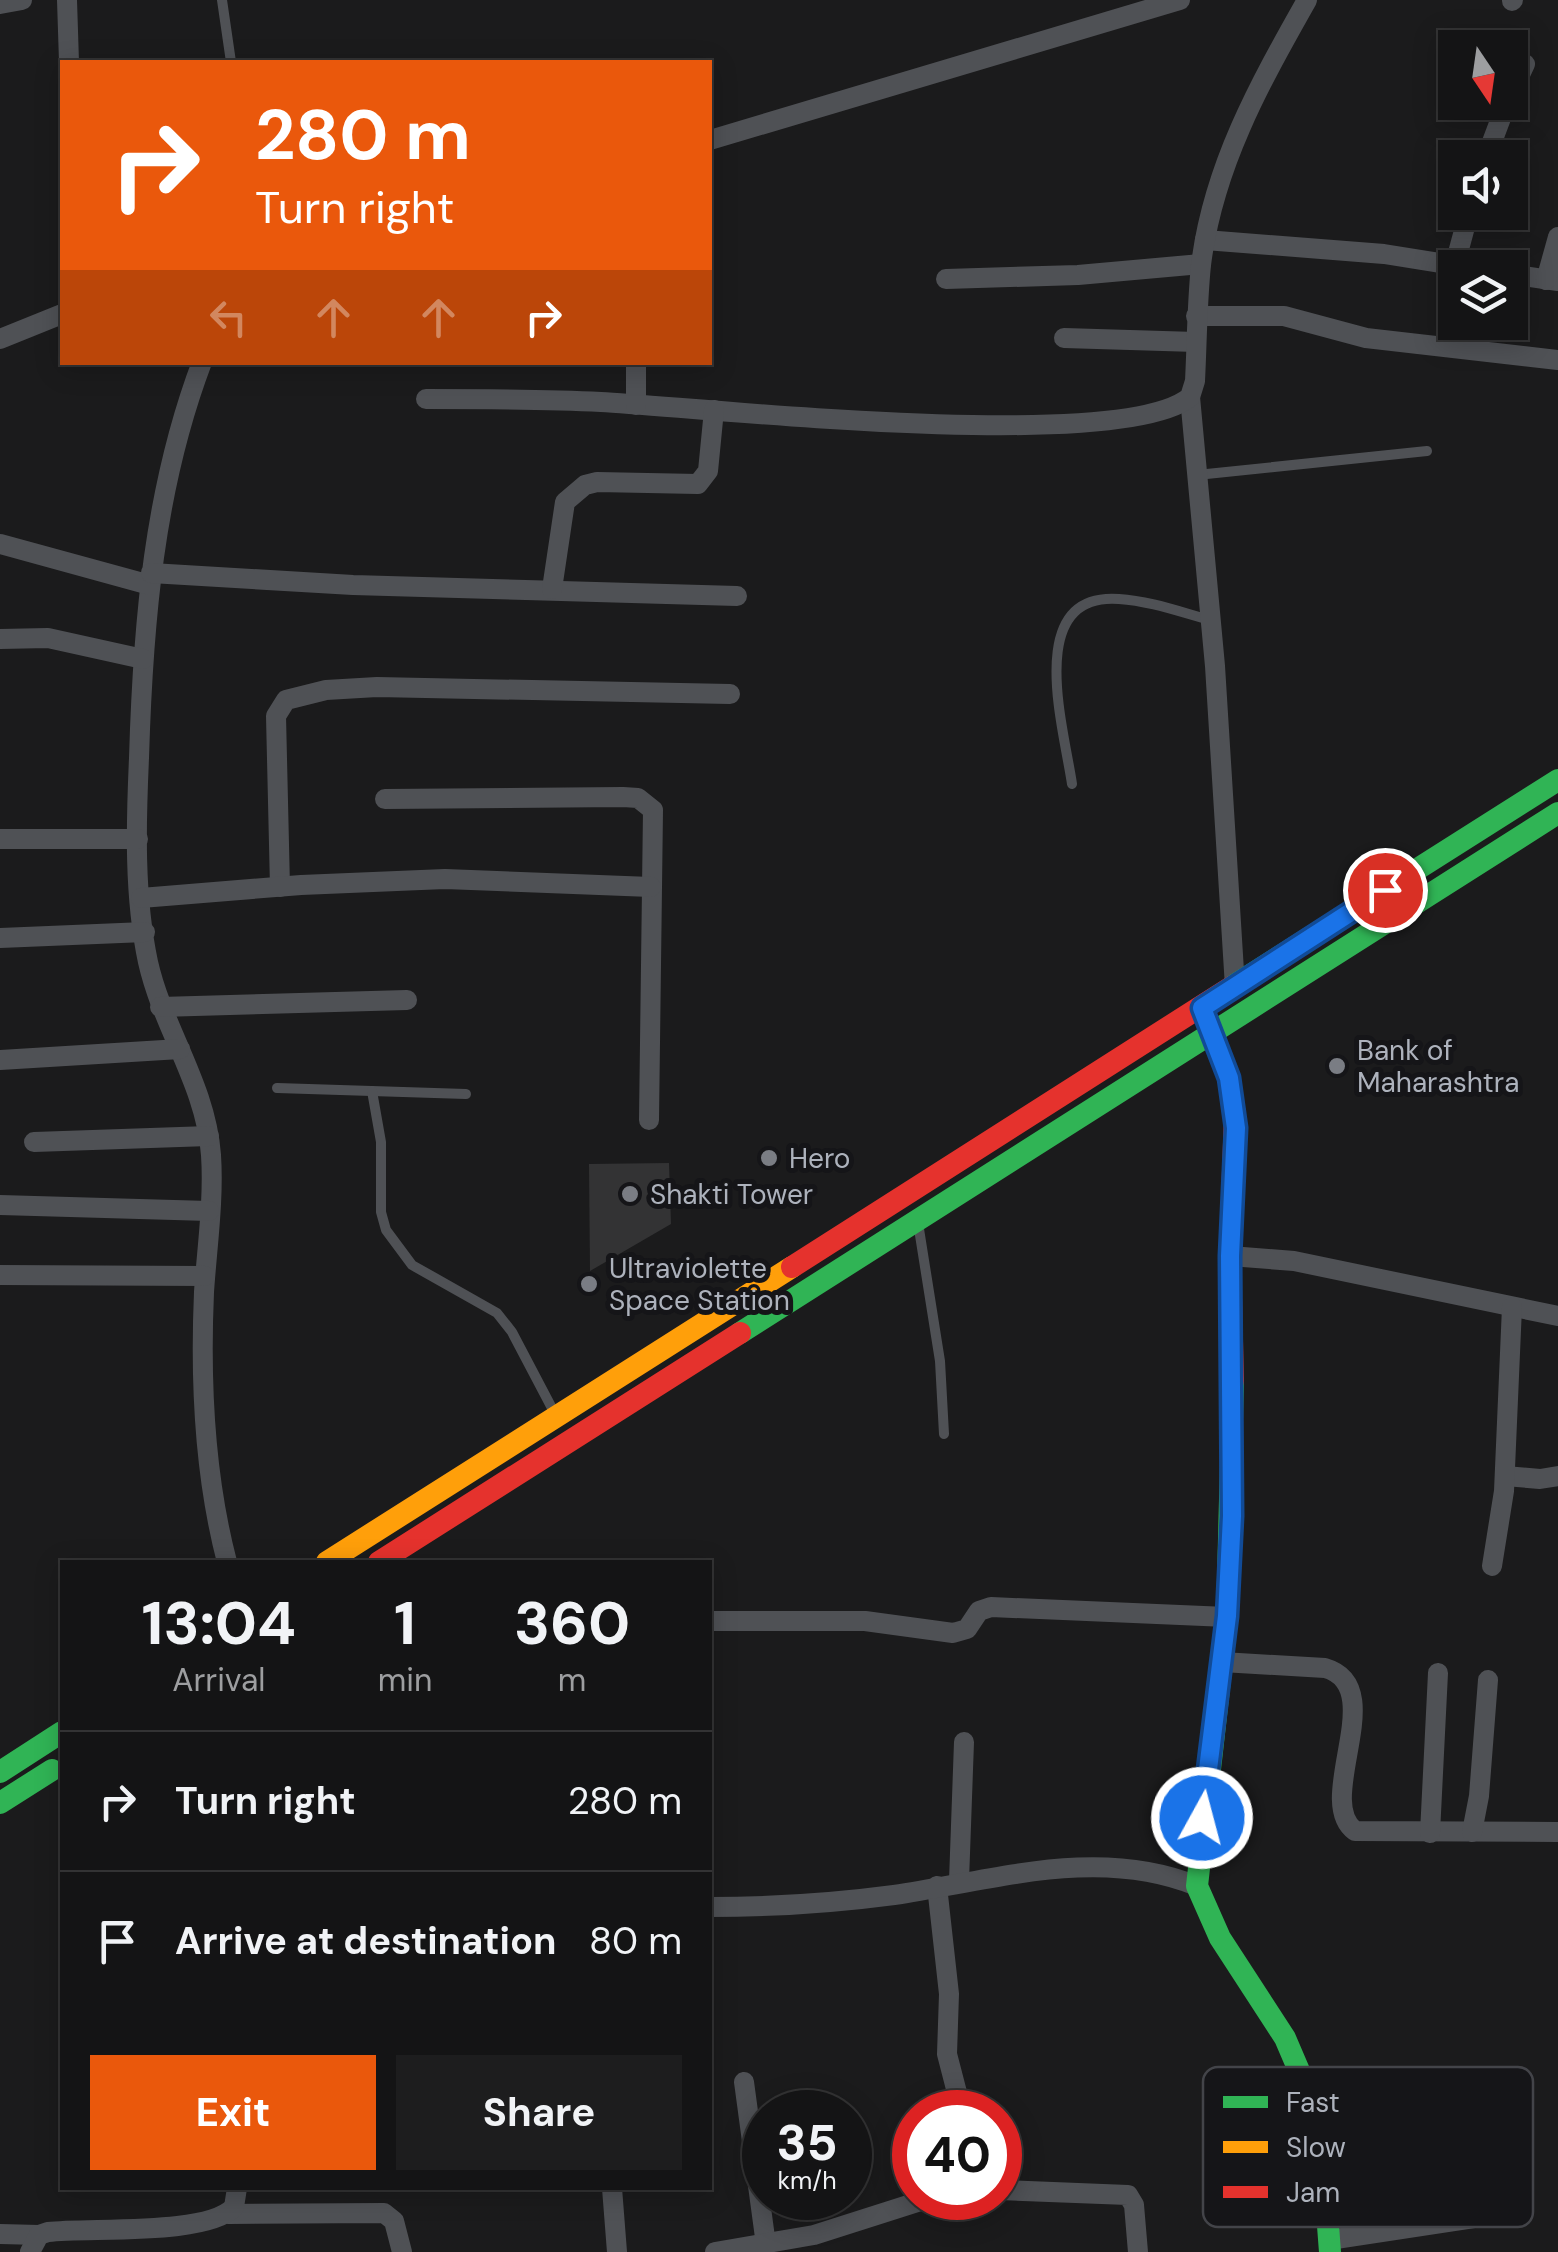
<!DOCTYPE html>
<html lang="en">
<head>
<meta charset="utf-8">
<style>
  :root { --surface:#141415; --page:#1d1d1e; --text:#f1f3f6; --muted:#9d9ea0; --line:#333334; --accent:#ea580c }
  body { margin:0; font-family:"DM Sans",sans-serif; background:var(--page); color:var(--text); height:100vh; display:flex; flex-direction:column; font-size:38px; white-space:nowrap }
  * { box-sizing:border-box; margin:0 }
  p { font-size:32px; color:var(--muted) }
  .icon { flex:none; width:55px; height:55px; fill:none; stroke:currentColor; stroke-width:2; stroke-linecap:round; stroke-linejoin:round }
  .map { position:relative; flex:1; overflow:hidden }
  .side { position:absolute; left:60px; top:1560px; width:652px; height:630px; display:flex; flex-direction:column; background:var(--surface); border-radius:0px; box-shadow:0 5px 25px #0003,0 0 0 2px var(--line) }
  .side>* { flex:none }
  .top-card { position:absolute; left:60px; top:60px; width:652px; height:305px; border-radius:0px; box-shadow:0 5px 25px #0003,0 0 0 2px var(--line); background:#ea580c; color:#fff; overflow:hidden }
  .needle { width:65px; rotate:167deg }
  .buttons { position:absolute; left:1438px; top:30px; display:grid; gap:20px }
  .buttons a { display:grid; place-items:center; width:90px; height:90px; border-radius:0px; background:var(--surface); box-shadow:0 5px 25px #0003,0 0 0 2px var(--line); font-size:50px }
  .speed { position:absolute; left:742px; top:2090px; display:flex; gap:20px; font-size:50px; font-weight:700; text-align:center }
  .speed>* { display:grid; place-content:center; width:130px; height:130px; border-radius:50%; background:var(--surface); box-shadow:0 5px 25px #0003,0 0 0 2px var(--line); line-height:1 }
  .speed small { font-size:25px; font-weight:400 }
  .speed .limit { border:15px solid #d22; background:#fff; color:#111 }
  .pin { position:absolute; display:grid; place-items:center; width:85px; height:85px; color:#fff; margin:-42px; border:5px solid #fff; border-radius:50%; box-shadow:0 2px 10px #0007 }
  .me { position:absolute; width:110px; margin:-55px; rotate:7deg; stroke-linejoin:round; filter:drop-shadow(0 0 8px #0008) }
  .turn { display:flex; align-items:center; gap:35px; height:210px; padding:0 30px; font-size:45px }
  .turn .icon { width:130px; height:130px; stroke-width:2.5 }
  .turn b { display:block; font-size:70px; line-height:85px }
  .lanes { display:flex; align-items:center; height:95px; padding:0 30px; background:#0003; justify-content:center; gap:50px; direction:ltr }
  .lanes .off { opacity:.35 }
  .eta { display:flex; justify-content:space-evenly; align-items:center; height:170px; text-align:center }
  .eta b { font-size:60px; font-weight:700; line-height:70px }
  .primary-button { display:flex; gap:20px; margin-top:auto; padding:20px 30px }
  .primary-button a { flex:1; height:115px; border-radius:0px; background:var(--accent); color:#fff; font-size:40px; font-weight:700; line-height:115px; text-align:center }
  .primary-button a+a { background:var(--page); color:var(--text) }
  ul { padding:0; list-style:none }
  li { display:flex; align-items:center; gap:30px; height:140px; padding:0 30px; border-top:2px solid var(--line) }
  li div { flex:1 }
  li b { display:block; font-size:38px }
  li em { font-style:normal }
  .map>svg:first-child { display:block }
</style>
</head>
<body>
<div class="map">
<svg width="1558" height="2252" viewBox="0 0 1558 2252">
  <rect width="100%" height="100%" fill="#1b1b1c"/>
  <!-- building -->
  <path fill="#333334" d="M669,1163L671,1224L590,1271L589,1164Z"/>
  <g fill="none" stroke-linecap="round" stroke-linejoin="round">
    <!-- lane -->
    <g stroke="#4f5155" stroke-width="10">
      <path d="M222,0L231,62"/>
      <path d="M1197,475L1427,451"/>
      <path d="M1072,784C1064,728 1023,592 1119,599C1150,601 1180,612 1210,620"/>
      <path d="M277,1088L466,1094"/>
      <path d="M372,1091L381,1142V1212L386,1230L412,1265L497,1313L512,1332L554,1412"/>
      <path d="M919,1229L940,1361L944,1434"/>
    </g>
    <!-- street -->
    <g stroke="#4f5155" stroke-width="20">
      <path d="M67,0L69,62"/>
      <path d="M1512,1L1513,0"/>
      <path d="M0,4L22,0"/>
      <path d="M1510,96L1525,64"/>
      <path d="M710,140L1180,0"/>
      <path d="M1486,158L1507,102"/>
      <path d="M1205,240L1384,254L1471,268"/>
      <path d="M1455,264L1469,212"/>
      <path d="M1510,274L1558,281"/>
      <path d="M946,279L1078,275L1201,264"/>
      <path d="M1546,280L1558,237"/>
      <path d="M1196,316H1284L1366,338L1558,360"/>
      <path d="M1064,338L1196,342"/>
      <path d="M0,339L62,314"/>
      <path d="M202,362C154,489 143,623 139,758C136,824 134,896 148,962C163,1029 206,1085 211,1155C214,1200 207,1247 204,1292C200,1383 204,1474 227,1562"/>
      <path d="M1190,397L1215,666L1235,987"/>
      <path d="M426,399C485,399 543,399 601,402C708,408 1120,454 1190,397L1195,381C1197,342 1197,304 1201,265C1213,167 1259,85 1307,0"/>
      <path d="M636,405V362"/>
      <path d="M0,544L150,585"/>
      <path d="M151,573L353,585L737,596"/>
      <path d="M552,589L565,502L585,485L597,482L698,484L708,471L714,410"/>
      <path d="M0,639L48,638L143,659"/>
      <path d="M385,799L623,797L638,798L653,810L649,1120"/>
      <path d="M0,839H138"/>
      <path d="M280,887L276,716L286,700L326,690L377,687L730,694"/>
      <path d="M141,898L301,885L445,879L651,887"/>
      <path d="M0,938L145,932"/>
      <path d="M160,1007L407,1000"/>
      <path d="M0,1060L180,1049"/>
      <path d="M34,1142L209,1136"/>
      <path d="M0,1205L209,1211"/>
      <path d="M1230,1256L1294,1261L1558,1316"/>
      <path d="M0,1275L205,1276"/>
      <path d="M1505,1476L1540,1479L1558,1476"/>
      <path d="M1492,1566L1504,1491L1512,1307"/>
      <path d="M710,1621H865L953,1633L967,1629L979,1611L991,1607L1227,1617"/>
      <path d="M1222,1662L1325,1668C1391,1687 1313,1800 1355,1831L1558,1832"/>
      <path d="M1472,1832L1479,1796L1488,1680"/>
      <path d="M1430,1833L1438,1673"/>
      <path d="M959,1881L964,1742"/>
      <path d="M937,1886L949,1994L947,2054L962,2112"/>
      <path d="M710,1907C771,1907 834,1903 894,1895C995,1880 1099,1846 1197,1886"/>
      <path d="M744,2082L766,2245"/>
      <path d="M612,2188L617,2252"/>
      <path d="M1000,2190L1128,2195L1134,2205L1138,2252"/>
      <path d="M228,2214L384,2213L394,2221L402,2252"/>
      <path d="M0,2234L39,2235"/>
      <path d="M1329,2240L1487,2216"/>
      <path d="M30,2252L39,2235L48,2232C91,2227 207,2236 234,2207L237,2188"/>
      <path d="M715,2252L814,2235L930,2198"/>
    </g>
    <!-- fast -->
    <g stroke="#30b455" stroke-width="22">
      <path d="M1233,986L1558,780"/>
      <path d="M740,1333L1558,813"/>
      <path d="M1233,1381L1227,1617L1197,1886L1220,1938L1285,2038L1306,2087L1324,2173L1330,2252"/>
      <path d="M0,1772L62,1732"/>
      <path d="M0,1803L52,1770"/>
    </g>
    <!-- slow -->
    <path stroke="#ff9f0a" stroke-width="22" d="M327,1562L792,1267"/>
    <!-- jam -->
    <g stroke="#e5322d" stroke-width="22">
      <path d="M1205,1017L1229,1078L1235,1114L1230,1256L1233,1381"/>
      <path d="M792,1267L1233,986"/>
      <path d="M379,1562L740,1333"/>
    </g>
  </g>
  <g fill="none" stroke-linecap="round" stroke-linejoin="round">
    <!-- route casing -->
    <g stroke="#114b97" stroke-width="25">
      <path id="route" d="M1202,1818L1227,1616L1232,1516L1230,1256L1236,1128L1229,1078L1202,1008L1385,890"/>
    </g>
    <!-- route -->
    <use href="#route" stroke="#1a73e8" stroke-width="18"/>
  </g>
  <!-- markers -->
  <g fill="#7a7d84" stroke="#151518" stroke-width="4">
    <circle cx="1337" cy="1066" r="10"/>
    <circle cx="769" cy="1158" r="10"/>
    <circle cx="630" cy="1194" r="10"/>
    <circle cx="589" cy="1284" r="10"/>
  </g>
  <g text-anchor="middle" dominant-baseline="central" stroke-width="10" stroke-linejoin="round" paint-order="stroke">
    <!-- poi labels -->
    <g font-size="28" fill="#adb2bc" stroke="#151518" text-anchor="start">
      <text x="1357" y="1050">Bank of<tspan x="1357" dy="32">Maharashtra</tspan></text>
      <text x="789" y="1158">Hero</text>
      <text x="650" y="1194">Shakti Tower</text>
      <text x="609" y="1268">Ultraviolette<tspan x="609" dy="32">Space Station</tspan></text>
    </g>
  </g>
  <!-- legend -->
  <rect x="1203" y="2067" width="330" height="160" rx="15" fill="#151518" stroke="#434449" stroke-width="2.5"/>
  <rect x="1223" y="2096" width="45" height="12" fill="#30b455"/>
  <rect x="1223" y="2141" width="45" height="12" fill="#ff9f0a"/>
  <rect x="1223" y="2186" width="45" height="12" fill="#e5322d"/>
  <g font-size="28" fill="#adb2bc">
    <text x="1286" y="2112">Fast</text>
    <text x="1286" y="2157">Slow</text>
    <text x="1286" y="2202">Jam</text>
  </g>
</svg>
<div class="buttons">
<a><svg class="needle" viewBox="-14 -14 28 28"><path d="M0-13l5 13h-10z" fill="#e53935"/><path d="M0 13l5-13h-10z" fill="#9d9ea0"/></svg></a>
<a><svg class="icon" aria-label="sound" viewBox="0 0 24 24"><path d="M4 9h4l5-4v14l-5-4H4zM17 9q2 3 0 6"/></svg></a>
<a><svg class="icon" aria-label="layers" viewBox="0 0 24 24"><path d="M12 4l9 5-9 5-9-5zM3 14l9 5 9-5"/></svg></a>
</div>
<div class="speed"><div>35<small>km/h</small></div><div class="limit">40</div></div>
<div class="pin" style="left:1385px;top:890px;background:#d93025"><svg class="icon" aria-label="arrive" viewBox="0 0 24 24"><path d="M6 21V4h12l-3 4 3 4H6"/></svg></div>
<svg class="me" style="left:1202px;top:1818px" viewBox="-20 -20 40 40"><circle r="17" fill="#1a73e8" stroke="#fff" stroke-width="3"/><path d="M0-11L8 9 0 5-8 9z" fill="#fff"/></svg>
<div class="top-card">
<div class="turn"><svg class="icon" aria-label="right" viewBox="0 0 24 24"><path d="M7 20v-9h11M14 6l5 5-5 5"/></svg><div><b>280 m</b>Turn right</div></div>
<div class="lanes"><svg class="icon off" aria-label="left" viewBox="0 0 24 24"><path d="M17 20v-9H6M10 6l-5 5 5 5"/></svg><svg class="icon off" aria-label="ahead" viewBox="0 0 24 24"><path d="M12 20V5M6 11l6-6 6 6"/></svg><svg class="icon off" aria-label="ahead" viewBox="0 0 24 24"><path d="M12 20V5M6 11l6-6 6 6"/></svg><svg class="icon" aria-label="right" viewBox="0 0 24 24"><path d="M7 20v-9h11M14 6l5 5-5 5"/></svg></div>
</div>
<section class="side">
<div class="eta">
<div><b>13:04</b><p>Arrival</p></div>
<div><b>1</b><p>min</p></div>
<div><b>360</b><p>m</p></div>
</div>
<ul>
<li><svg class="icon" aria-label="right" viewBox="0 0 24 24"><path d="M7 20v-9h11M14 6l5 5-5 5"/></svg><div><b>Turn right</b></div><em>280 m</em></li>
<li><svg class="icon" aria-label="arrive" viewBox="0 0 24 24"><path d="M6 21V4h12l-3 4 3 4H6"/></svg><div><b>Arrive at destination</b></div><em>80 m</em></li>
</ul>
<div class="primary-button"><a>Exit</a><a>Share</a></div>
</section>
</div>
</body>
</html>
